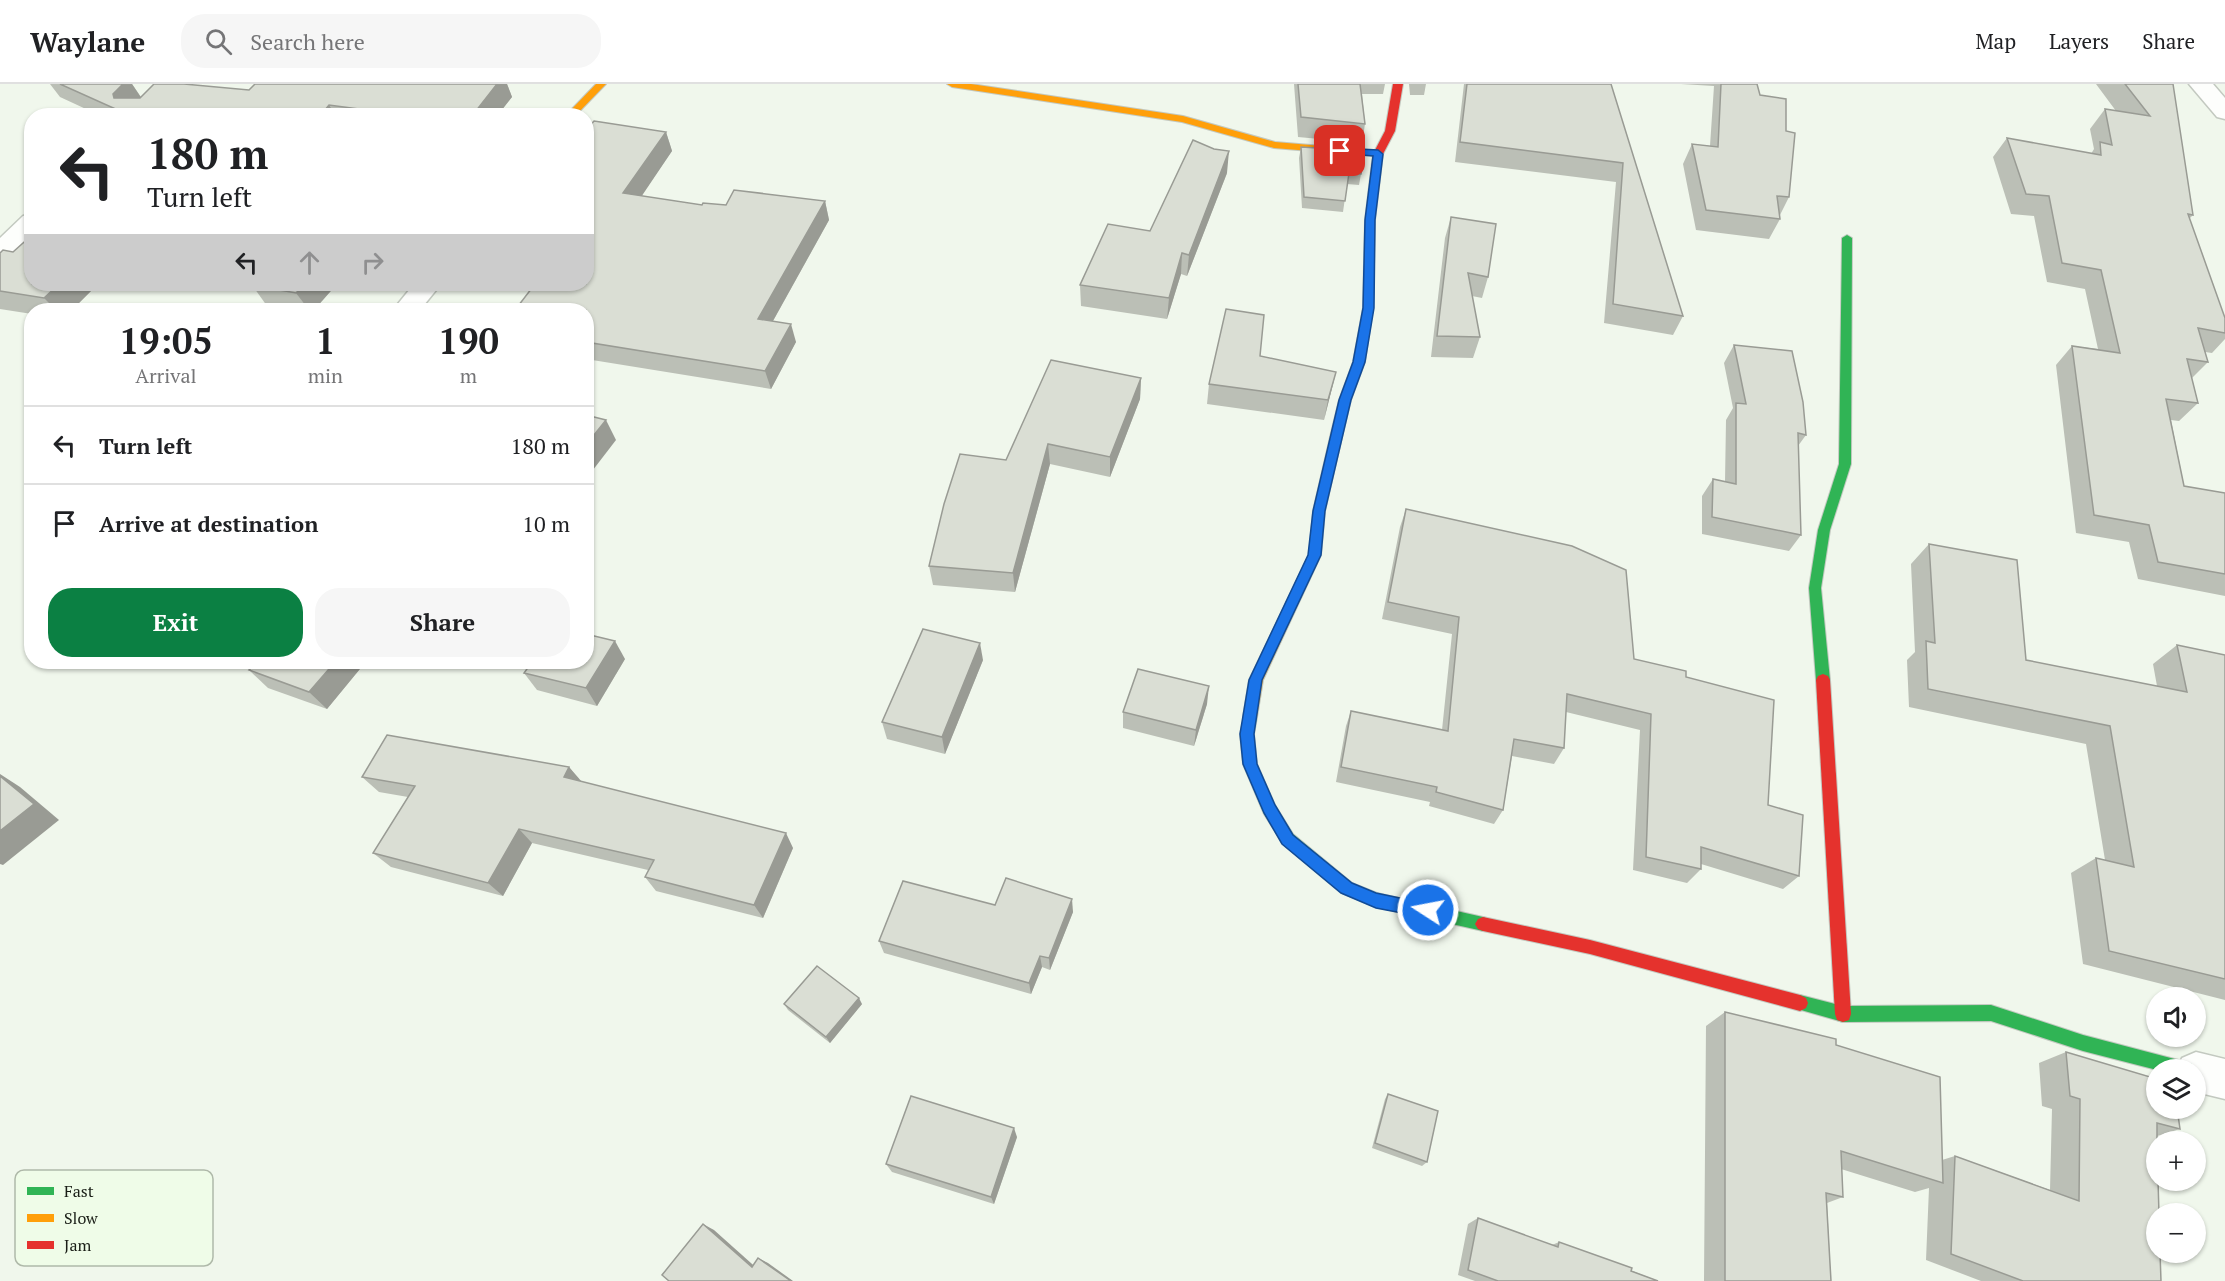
<!DOCTYPE html>
<html lang="en">
<head>
<meta charset="utf-8">
<style>
  :root { --surface:#fff; --page:#f6f6f6; --text:#202124; --muted:#757577; --line:#e0e0e0; --accent:#0b8043 }
  body { margin:0; font-family:"PT Serif",serif; background:var(--page); color:var(--text); height:100vh; display:flex; flex-direction:column; font-size:22px; white-space:nowrap }
  * { box-sizing:border-box; margin:0 }
  p { font-size:20px; color:var(--muted) }
  .icon { flex:none; width:33px; height:33px; fill:none; stroke:currentColor; stroke-width:2; stroke-linecap:round; stroke-linejoin:round }
  .map { position:relative; flex:1; overflow:hidden }
  .details { position:absolute; left:24px; top:219px; width:570px; height:366px; display:flex; flex-direction:column; background:var(--surface); border-radius:24px; box-shadow:0 2px 4px #0004 }
  .details>* { flex:none }
  .banner { position:absolute; left:24px; top:24px; width:570px; height:183px; border-radius:24px; box-shadow:0 2px 4px #0004; background:#fff; color:var(--text); overflow:hidden }
  .controls { position:absolute; left:2146px; top:903px; display:grid; gap:12px }
  .controls a { display:grid; place-items:center; width:60px; height:60px; border-radius:50%; background:var(--surface); box-shadow:0 2px 4px #0004; font-size:30px }
  .pin { position:absolute; display:grid; place-items:center; width:51px; height:51px; color:#fff; margin:-26px; border-radius:12px; box-shadow:0 3px 9px #0006 }
  .me { position:absolute; width:66px; margin:-33px; rotate:281deg; stroke-linejoin:round; filter:drop-shadow(0 0 4px #0008) }
  .turn { display:flex; align-items:center; gap:21px; height:126px; padding:0 24px; font-size:27px }
  .turn .icon { width:78px; height:78px; stroke-width:2.5 }
  .turn b { display:block; font-size:42px; line-height:51px }
  .lanes { display:flex; align-items:center; height:57px; padding:0 24px; background:#0003; justify-content:center; gap:30px; direction:ltr }
  .lanes .off { opacity:.35 }
  .eta { display:flex; justify-content:space-evenly; align-items:center; height:102px; text-align:center }
  .eta b { font-size:36px; font-weight:800; line-height:42px }
  .cta { display:flex; gap:12px; margin-top:auto; padding:12px 24px }
  .cta a { flex:1; height:69px; border-radius:24px; background:var(--accent); color:#fff; font-size:24px; font-weight:800; line-height:69px; text-align:center }
  .cta a+a { background:var(--page); color:var(--text) }
  ul { padding:0; list-style:none }
  li { display:flex; align-items:center; gap:18px; height:78px; padding:0 24px; border-top:2px solid var(--line) }
  li div { flex:1 }
  li b { display:block; font-size:22px }
  li em { font-style:normal }
  header { display:flex; align-items:center; gap:36px; box-sizing:border-box; height:84px; padding:0 30px; background:var(--surface); border-bottom:2px solid var(--line) }
  header strong { font-size:28px }
  nav { display:flex; gap:33px; margin-inline-start:auto; font-size:21px }
  .search { width:420px; height:54px; background:var(--page); display:flex; align-items:center; gap:15px; box-sizing:border-box; padding:0 21px; border-radius:24px; color:var(--muted); font-size:22px }
  .map>svg:first-child { display:block }
</style>
</head>
<body>
<header>
<strong>Waylane</strong>
<div class="search"><svg class="icon" aria-label="search" viewBox="0 0 24 24"><circle cx="10" cy="10" r="6"/><path d="M15 15l6 6"/></svg>Search here</div>
<nav><a>Map</a><a>Layers</a><a>Share</a></nav>
</header>
<div class="map">
<svg width="2225" height="1197" viewBox="0 0 2225 1197">
  <rect width="100%" height="100%" fill="#f0f7ec"/>
  <g fill="none" stroke-linecap="round" stroke-linejoin="round">
    <!-- street casing -->
    <g stroke="#c3c9c0" stroke-width="3">
      <g id="street">
        <path d="M2189,0H2213L2225,14V35L2217,33Z"/>
        <path d="M32,130V153L9,174L0,177V154L23,132Z"/>
        <path d="M414,200H441L420,226H393Z"/>
        <path d="M2196,968L2225,975V1015L2196,1008V986H2177L2182,974Z"/>
      </g>
    </g>
    <!-- fast casing -->
    <g stroke="#c3c9c0" stroke-width="2">
      <g id="fast">
        <path d="M1847,151L1852,154L1851,380L1830,446L1821,504L1830,596L1828,600H1818L1816,596L1809,504L1818,446L1839,380L1842,154Z"/>
        <path d="M1250,627L1255,629L1257,633L1254,650L1257,680L1275,721L1293,750L1352,799L1377,809L1483,833L1488,835L1491,840L1488,845L1483,847L1376,823L1342,809L1283,760L1264,730L1243,680L1240,650L1245,629Z"/>
        <path d="M1800,911L1843,922L1991,921L2083,951L2186,978L2192,980L2194,986H2157L2083,967L1991,937L1843,938L1794,924L1792,919L1794,914Z"/>
      </g>
    </g>
    <!-- slow casing -->
    <g stroke="#c3c9c0" stroke-width="2">
      <g id="slow">
        <path d="M596,0H606L575,32H565Z"/>
        <path d="M947,0H971L1183,32L1275,58L1346,64L1351,67L1346,70L1274,64L1182,38L952,3Z"/>
        <path d="M1337,345L1343,349L1325,427L1321,471L1263,596L1257,633L1255,637L1250,639L1245,637L1243,633L1249,596L1309,471L1313,427L1331,349Z"/>
      </g>
    </g>
    <!-- jam casing -->
    <g stroke="#c3c9c0" stroke-width="2">
      <g id="jam">
        <path d="M1393,0H1403L1395,47L1383,70L1375,136L1373,224L1365,278L1351,316L1343,349L1337,353L1331,349L1339,316L1353,278L1363,224L1365,136L1373,70L1385,47Z"/>
        <path d="M1823,590L1828,592L1830,596L1851,930L1849,936L1843,938L1837,936L1835,930L1816,596L1818,592Z"/>
        <path d="M1483,833L1590,856L1800,911L1806,914L1808,919L1806,924L1800,927L1590,870L1483,847L1478,845L1475,840L1478,835Z"/>
      </g>
    </g>
    <!-- street -->
    <use href="#street" fill="#fdfefc" fill-rule="evenodd"/>
    <!-- fast -->
    <use href="#fast" fill="#30b455" fill-rule="evenodd"/>
    <!-- slow -->
    <use href="#slow" fill="#ff9f0a" fill-rule="evenodd"/>
    <!-- jam -->
    <use href="#jam" fill="#e5322d" fill-rule="evenodd"/>
  </g>
  <!-- wall -->
  <g fill="#bbbfb6">
    <path d="M50,0H132L141,13L249,6L255,0H507L512,13L497,32H101L60,13Z"/>
    <path d="M1294,0H1385L1383,10H1362L1365,40L1362,59L1298,53Z"/>
    <path d="M1409,0H1426L1424,11H1410Z"/>
    <path d="M1464,0H1611L1683,232L1673,251L1604,239L1616,98L1455,78Z"/>
    <path d="M1681,0H1757L1760,11L1786,47L1789,113L1780,131V135L1769,155L1696,146L1683,80L1692,60L1710,62L1714,2Z"/>
    <path d="M2096,0H2173L2193,131L2189,135L2225,234V255L2212,269L2205,268L2208,278L2192,294L2198,319L2179,337L2171,336L2184,402L2225,409V512L2138,495L2129,458L2076,449L2056,281L2072,262L2098,265L2085,205L2047,198L2034,132L2011,130L1993,73L2007,54L2091,70L2094,65L2090,45L2105,25L2116,27Z"/>
    <path d="M666,48L672,67L641,112L702,121H726L825,117L829,136L773,237L796,258L771,305L586,275V226Z"/>
    <path d="M1301,63L1361,90L1359,101L1347,100L1343,128L1302,124L1299,74Z"/>
    <path d="M1227,89L1187,192L1181,190L1167,235L1081,222L1080,201Z"/>
    <path d="M1451,133L1488,193L1482,214L1472,212L1480,253L1473,274L1431,273L1445,154Z"/>
    <path d="M0,169L32,200H98L72,226H32V230L0,225Z"/>
    <path d="M253,200H337L314,226H293L267,222L252,201Z"/>
    <path d="M1734,261L1806,351L1798,362L1801,451L1789,467L1702,450V412L1713,395L1725,398L1726,336L1733,324L1724,279Z"/>
    <path d="M1260,272L1336,288L1324,336L1207,320L1209,300Z"/>
    <path d="M1141,294L1140,315L1110,393L1050,380L1015,508L933,501L929,482L1006,376Z"/>
    <path d="M1406,425L1634,575L1686,593L1768,721L1799,792L1783,805L1701,780V785L1687,799L1633,786L1640,646L1566,628L1564,664L1554,680L1512,672L1503,726L1494,740L1429,722L1430,718L1336,698L1346,642L1351,627L1442,646L1452,550L1382,535L1400,443Z"/>
    <path d="M1929,460L2026,576L2157,602L2153,580L2177,561L2225,571V916L2083,880L2071,789L2096,774L2105,776L2086,660L1909,623L1907,576L1915,568L1911,480Z"/>
    <path d="M625,575L597,622L537,606L524,589Z"/>
    <path d="M983,576L945,670L887,655L882,638Z"/>
    <path d="M364,580L327,625L268,604L249,586Z"/>
    <path d="M1207,620L1194,662L1123,644V628Z"/>
    <path d="M569,683L581,698L793,764L763,834L656,807L645,793L648,786L532,759L503,812L391,783L373,769L408,713L379,708L362,693Z"/>
    <path d="M995,821L1073,828L1050,886L1042,883L1031,910L884,869L879,857Z"/>
    <path d="M784,920H862L830,959L788,926Z"/>
    <path d="M1725,928L1836,961L1942,1076L1955,1072L2050,1106L2052,1025L2042,1022L2039,979L2066,968L2180,1045L2157,1052L2161,1197H1981L1926,1176L1929,1104L1915,1108L1841,1085L1843,1113L1827,1119L1831,1197H1704L1706,942Z"/>
    <path d="M1388,1010L1427,1078L1422,1082L1372,1064L1385,1015Z"/>
    <path d="M1017,1053L994,1120L892,1088L886,1080Z"/>
    <path d="M1478,1134L1552,1161L1559,1158L1658,1197H1475L1458,1191L1468,1140Z"/>
  </g>
  <!-- shaded-wall -->
  <g fill="#999b94">
    <path d="M123,0H132L142,15L127,30L114,14L113,10Z"/>
    <path d="M497,0H507L512,13L497,32H472Z"/>
    <path d="M329,21L336,32H320Z"/>
    <path d="M666,48L672,67L631,128L623,109Z"/>
    <path d="M1229,67L1227,89L1187,192L1189,171Z"/>
    <path d="M825,117L829,136L764,253L758,235Z"/>
    <path d="M1182,169L1181,190L1167,235L1169,214Z"/>
    <path d="M59,200H98L72,226H56L44,214Z"/>
    <path d="M305,200H337L314,226H309L296,209Z"/>
    <path d="M791,240L796,258L771,305L765,287Z"/>
    <path d="M1336,288L1324,336L1328,316Z"/>
    <path d="M1141,294L1140,315L1110,393V373Z"/>
    <path d="M606,336L616,356L586,395V361Z"/>
    <path d="M1048,360L1050,380L1015,508L1013,489Z"/>
    <path d="M615,557L625,575L597,622L586,604Z"/>
    <path d="M980,559L983,576L945,670L942,653Z"/>
    <path d="M335,578H362L364,580L327,625L309,608Z"/>
    <path d="M1209,602L1207,620L1194,662L1196,646Z"/>
    <path d="M569,683L582,698L564,693Z"/>
    <path d="M0,690L20,703L59,736L3,781L0,780Z"/>
    <path d="M519,745L532,759L503,812L488,799Z"/>
    <path d="M786,749L793,764L763,834L754,821Z"/>
    <path d="M1072,815L1073,828L1050,886L1049,874Z"/>
    <path d="M1040,872L1042,883L1031,910L1029,899Z"/>
    <path d="M859,914L862,920L830,959L826,953Z"/>
    <path d="M1014,1044L1017,1053L994,1120L991,1113Z"/>
    <path d="M703,1140L714,1146L761,1188L752,1183Z"/>
    <path d="M758,1174L768,1179L793,1197H791Z"/>
  </g>
  <!-- building -->
  <g fill="#daded4" stroke="#999b94" stroke-width="1.5">
    <path d="M60,0H123L113,10L114,14H140L154,0H184L249,6L255,0H497L472,32H412L329,21L320,32H128L129,31Z"/>
    <path d="M1298,0H1360L1365,40L1301,33Z"/>
    <path d="M1467,0H1611L1683,232L1613,220L1623,79L1460,58Z"/>
    <path d="M1721,0H1757L1760,11L1786,15V47L1795,49L1789,113L1777,112L1780,135L1706,126L1692,60L1718,63Z"/>
    <path d="M2125,0H2173L2193,131L2188,130L2225,234V249L2198,244L2208,278L2187,275L2198,319L2166,315L2184,402L2225,409V490L2158,478L2149,441L2094,431L2072,262L2120,269L2101,186L2062,179L2049,112L2026,110L2007,54L2101,71L2100,58L2112,61L2105,25L2150,32Z"/>
    <path d="M594,37L666,48L623,109L702,121L703,119L726,121L734,106L825,117L758,235L791,240L765,287L586,258V226H515L535,200H586V46Z"/>
    <path d="M1193,56L1214,65L1229,67L1189,171L1182,169L1169,214L1080,201L1108,140L1150,147Z"/>
    <path d="M1301,63L1365,67L1361,90L1349,89L1345,117L1304,113Z"/>
    <path d="M1451,133L1496,140L1488,193L1468,189L1480,253L1437,252Z"/>
    <path d="M32,151V200H59L44,214L0,207V169L3,166L13,168Z"/>
    <path d="M253,200H305L296,209L252,201Z"/>
    <path d="M1226,225L1264,231L1260,272L1336,288L1328,316L1209,300Z"/>
    <path d="M1734,261L1792,267L1803,318L1806,351L1798,349L1801,451L1712,433L1713,395L1736,400V319L1746,320Z"/>
    <path d="M1051,276L1141,294L1110,373L1048,360L1013,489L929,482L944,420L960,370L1006,376Z"/>
    <path d="M586,331L606,336L586,361Z"/>
    <path d="M1406,425L1572,462L1626,486L1634,575L1686,587V593L1774,616L1768,721L1803,731L1799,792L1701,763V785L1646,773L1651,630L1567,610L1564,664L1514,655L1503,726L1436,708L1437,703L1341,683L1351,627L1448,647L1459,533L1388,518Z"/>
    <path d="M1929,460L2017,476L2026,576L2187,608L2177,561L2225,571V895L2109,867L2096,774L2134,783L2110,642L1928,605L1926,557L1935,559Z"/>
    <path d="M923,545L980,559L942,653L882,638Z"/>
    <path d="M586,550L615,557L586,604L524,589L532,578H586Z"/>
    <path d="M257,578H335L309,608L249,586Z"/>
    <path d="M1138,585L1209,602L1196,646L1123,628Z"/>
    <path d="M387,651L569,683L564,693L786,749L754,821L645,793L654,776L519,745L488,799L373,769L415,702L362,693Z"/>
    <path d="M0,692L34,720L0,747Z"/>
    <path d="M1006,794L1072,815L1049,874L1040,872L1029,899L879,857L903,797L995,821Z"/>
    <path d="M817,882L859,914L826,953L784,920Z"/>
    <path d="M1725,928L1836,955V961L1940,993L1943,1099L1841,1067L1843,1113L1826,1109L1831,1197H1725Z"/>
    <path d="M2066,968L2157,995V1024H2177L2180,1045L2157,1039V1096H2158L2159,1130H2157V1168H2160L2161,1197H2023L1951,1170L1955,1072L2079,1117L2080,1015L2070,1012Z"/>
    <path d="M1388,1010L1438,1027L1427,1078L1375,1059Z"/>
    <path d="M911,1012L1014,1044L991,1113L886,1080Z"/>
    <path d="M1478,1134L1558,1163L1559,1158L1632,1184L1631,1187L1658,1197H1498L1468,1186Z"/>
    <path d="M703,1140L752,1183L758,1174L791,1197H669L662,1191Z"/>
  </g>
  <!-- route -->
  <path fill="#1a73e8" stroke="#114b97" stroke-width="1.5" d="M1340,64L1378,66L1383,70L1375,136L1374,224L1365,278L1351,316L1325,427L1321,471L1262,596L1254,650L1257,680L1275,721L1293,751L1352,799L1376,809L1433,821L1435,826L1433,832L1428,834L1376,824L1341,809L1282,760L1264,729L1243,680L1240,650L1249,596L1308,471L1313,427L1339,316L1353,278L1363,224L1365,136L1373,72L1336,69V65Z"/>
  <!-- legend -->
  <rect x="15" y="1086" width="198" height="96" rx="9" fill="#effce8" stroke="#afb9a9" stroke-width="1.5"/>
  <rect x="27" y="1103" width="27" height="8" fill="#30b455"/>
  <rect x="27" y="1130" width="27" height="8" fill="#ff9f0a"/>
  <rect x="27" y="1157" width="27" height="8" fill="#e5322d"/>
  <g font-size="16" fill="#1a1e17">
    <text x="64" y="1113">Fast</text>
    <text x="64" y="1140">Slow</text>
    <text x="64" y="1167">Jam</text>
  </g>
</svg>
<div class="controls">
<a><svg class="icon" aria-label="sound" viewBox="0 0 24 24"><path d="M4 9h4l5-4v14l-5-4H4zM17 9q2 3 0 6"/></svg></a>
<a><svg class="icon" aria-label="layers" viewBox="0 0 24 24"><path d="M12 4l9 5-9 5-9-5zM3 14l9 5 9-5"/></svg></a>
<a>+</a>
<a>−</a>
</div>
<div class="pin" style="left:1340px;top:67px;background:#d93025"><svg class="icon" aria-label="arrive" viewBox="0 0 24 24"><path d="M6 21V4h12l-3 4 3 4H6"/></svg></div>
<svg class="me" style="left:1428px;top:826px" viewBox="-20 -20 40 40"><circle r="17" fill="#1a73e8" stroke="#fff" stroke-width="3"/><path d="M0-11L8 9 0 5-8 9z" fill="#fff"/></svg>
<div class="banner">
<div class="turn"><svg class="icon" aria-label="left" viewBox="0 0 24 24"><path d="M17 20v-9H6M10 6l-5 5 5 5"/></svg><div><b>180 m</b>Turn left</div></div>
<div class="lanes"><svg class="icon" aria-label="left" viewBox="0 0 24 24"><path d="M17 20v-9H6M10 6l-5 5 5 5"/></svg><svg class="icon off" aria-label="ahead" viewBox="0 0 24 24"><path d="M12 20V5M6 11l6-6 6 6"/></svg><svg class="icon off" aria-label="right" viewBox="0 0 24 24"><path d="M7 20v-9h11M14 6l5 5-5 5"/></svg></div>
</div>
<section class="details">
<div class="eta">
<div><b>19:05</b><p>Arrival</p></div>
<div><b>1</b><p>min</p></div>
<div><b>190</b><p>m</p></div>
</div>
<ul>
<li><svg class="icon" aria-label="left" viewBox="0 0 24 24"><path d="M17 20v-9H6M10 6l-5 5 5 5"/></svg><div><b>Turn left</b></div><em>180 m</em></li>
<li><svg class="icon" aria-label="arrive" viewBox="0 0 24 24"><path d="M6 21V4h12l-3 4 3 4H6"/></svg><div><b>Arrive at destination</b></div><em>10 m</em></li>
</ul>
<div class="cta"><a>Exit</a><a>Share</a></div>
</section>
</div>
</body>
</html>
